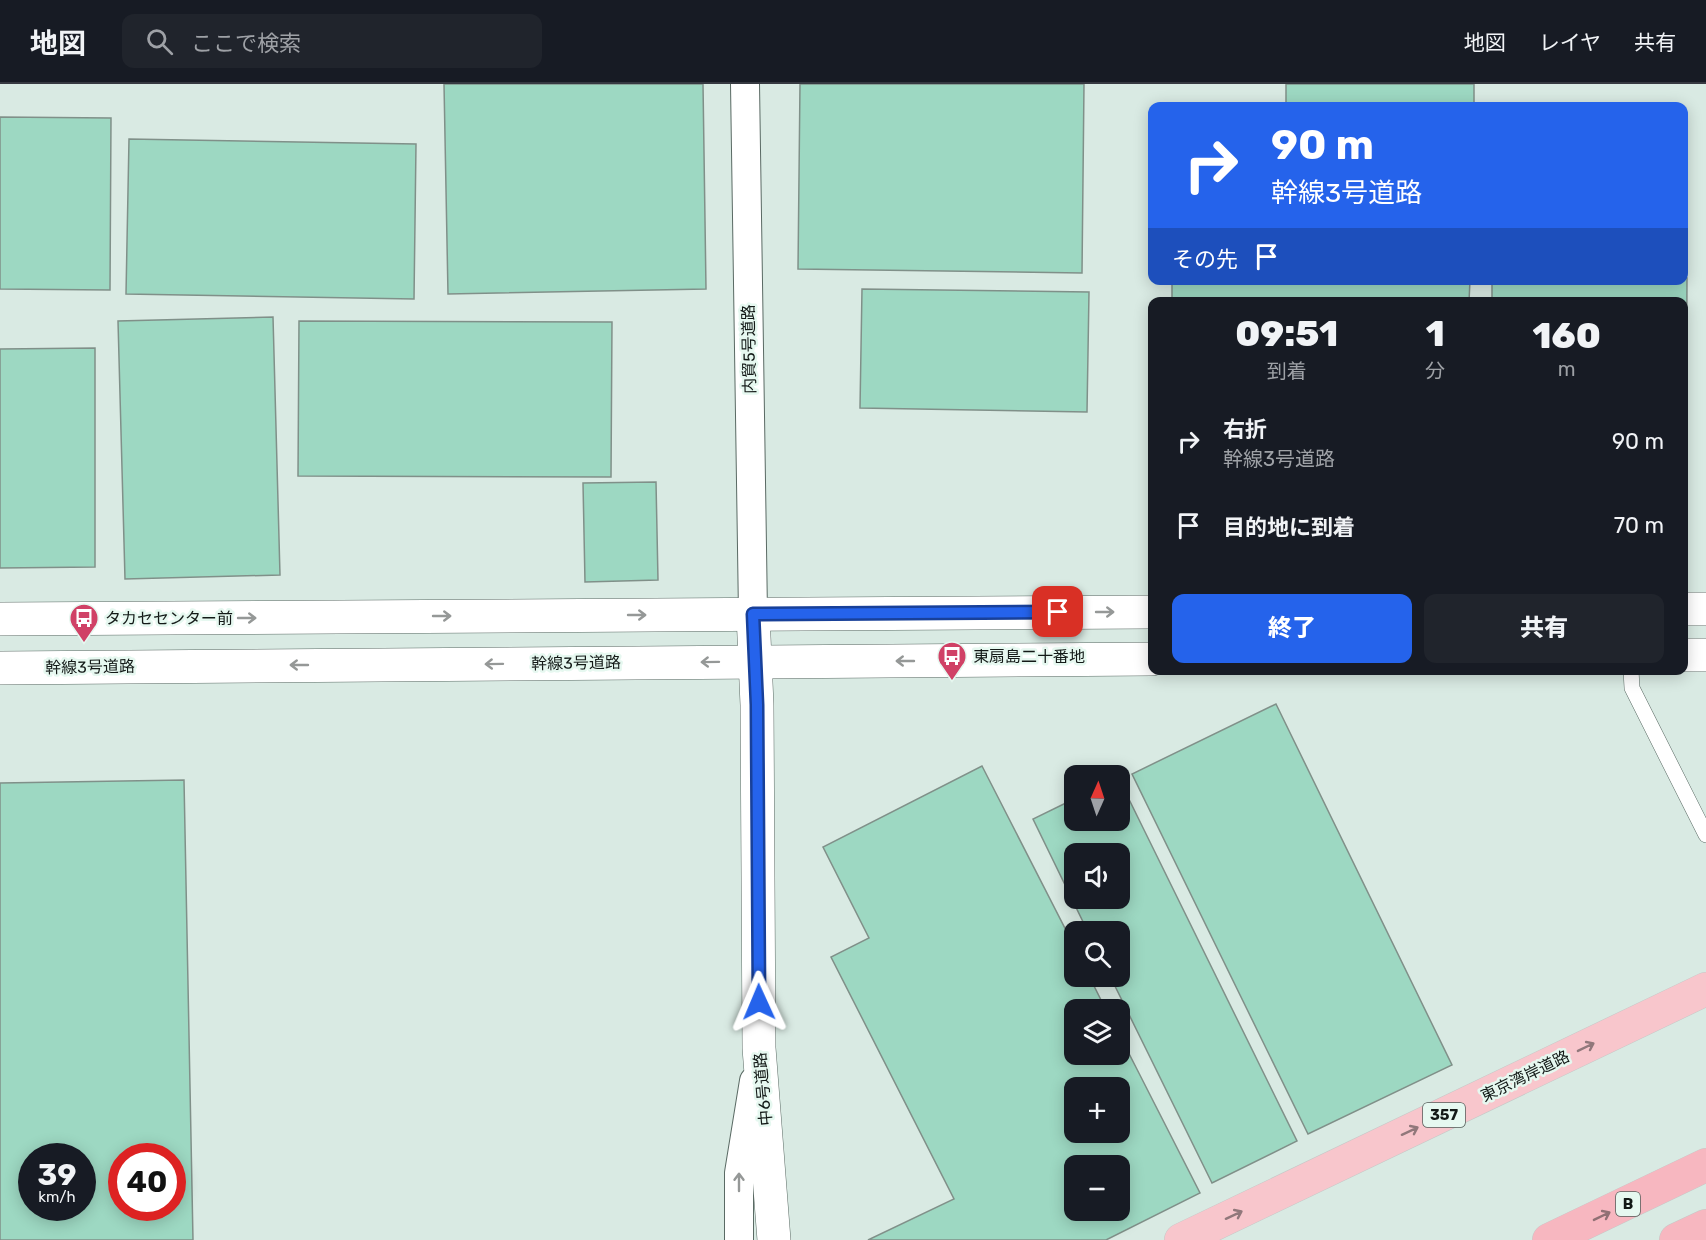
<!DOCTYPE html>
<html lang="ja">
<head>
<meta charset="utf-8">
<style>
  :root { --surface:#171b24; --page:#20242c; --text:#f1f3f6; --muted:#9ea1a6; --line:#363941; --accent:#2563eb }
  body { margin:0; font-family:Rubik,"Noto Sans JP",sans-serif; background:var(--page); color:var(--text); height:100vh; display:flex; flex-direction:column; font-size:22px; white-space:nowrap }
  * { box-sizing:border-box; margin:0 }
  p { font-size:20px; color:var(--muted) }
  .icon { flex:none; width:33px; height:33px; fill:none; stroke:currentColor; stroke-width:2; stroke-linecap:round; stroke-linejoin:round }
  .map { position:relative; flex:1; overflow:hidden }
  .sheet { position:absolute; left:1148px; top:213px; width:540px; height:378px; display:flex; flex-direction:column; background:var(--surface); border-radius:12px; box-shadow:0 3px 15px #0003 }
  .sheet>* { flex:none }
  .banner { position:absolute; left:1148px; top:18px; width:540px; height:183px; border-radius:12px; box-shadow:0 3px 15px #0003; background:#2563eb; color:#fff; overflow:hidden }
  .needle { width:39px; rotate:3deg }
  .tools { position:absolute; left:1064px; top:681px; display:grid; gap:12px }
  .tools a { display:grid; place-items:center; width:66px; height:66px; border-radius:12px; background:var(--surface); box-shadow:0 3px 15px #0003; font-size:30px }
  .speed { position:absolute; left:18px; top:1059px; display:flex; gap:12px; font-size:30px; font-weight:700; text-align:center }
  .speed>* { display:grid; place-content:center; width:78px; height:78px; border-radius:50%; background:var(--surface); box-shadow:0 3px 15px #0003; line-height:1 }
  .speed small { font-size:15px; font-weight:400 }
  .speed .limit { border:9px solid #d22; background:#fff; color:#111 }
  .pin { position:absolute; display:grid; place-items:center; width:51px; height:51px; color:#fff; margin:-26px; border-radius:12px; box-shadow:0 3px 9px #0006 }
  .me { position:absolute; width:66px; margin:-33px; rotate:359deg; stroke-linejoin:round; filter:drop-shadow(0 0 4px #0008) }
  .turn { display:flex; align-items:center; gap:21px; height:126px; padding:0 24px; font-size:27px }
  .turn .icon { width:78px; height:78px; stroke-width:2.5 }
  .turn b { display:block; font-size:42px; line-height:51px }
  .then { display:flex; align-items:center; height:57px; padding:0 24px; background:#0003; gap:12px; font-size:22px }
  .eta { display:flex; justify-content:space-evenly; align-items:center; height:102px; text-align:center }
  .eta b { font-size:36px; font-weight:800; line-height:42px }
  .cta { display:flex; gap:12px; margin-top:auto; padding:12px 24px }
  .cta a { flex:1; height:69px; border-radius:12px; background:var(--accent); color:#fff; font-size:24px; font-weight:800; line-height:69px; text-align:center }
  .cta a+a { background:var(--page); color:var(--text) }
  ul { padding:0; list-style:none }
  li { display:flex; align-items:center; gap:18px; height:84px; padding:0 24px }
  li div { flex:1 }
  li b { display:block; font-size:22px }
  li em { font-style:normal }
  header { display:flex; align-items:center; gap:36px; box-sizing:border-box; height:84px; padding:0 30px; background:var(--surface); border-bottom:2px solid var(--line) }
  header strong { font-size:28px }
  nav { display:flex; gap:33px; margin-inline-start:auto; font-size:21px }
  .search { width:420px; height:54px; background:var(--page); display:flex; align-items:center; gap:15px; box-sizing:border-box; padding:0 21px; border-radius:12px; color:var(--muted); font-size:22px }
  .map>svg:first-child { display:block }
</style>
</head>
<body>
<header>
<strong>地図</strong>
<div class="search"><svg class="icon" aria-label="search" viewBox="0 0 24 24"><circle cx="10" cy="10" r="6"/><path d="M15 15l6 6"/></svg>ここで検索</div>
<nav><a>地図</a><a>レイヤ</a><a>共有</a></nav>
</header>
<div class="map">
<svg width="1706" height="1156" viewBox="0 0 1706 1156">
  <rect width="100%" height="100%" fill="#d9eae3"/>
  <!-- building -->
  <g fill="#9dd8c2" stroke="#809089" stroke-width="1.5" fill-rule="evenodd">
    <path d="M444,0H703L706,205L448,210Z"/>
    <path d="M800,0H1084L1082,189L798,185Z"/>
    <rect x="1286" y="0" width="188" height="21"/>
    <path d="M0,33L111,34L110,206L0,205Z"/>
    <path d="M129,55L416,60L414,215L126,210Z"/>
    <path d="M1683,194H1687L1686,399H1683V218H1492V196Z"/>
    <path d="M1172,196H1470L1469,218H1172Z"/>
    <path d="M862,205L1089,208L1087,328L860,324Z"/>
    <path d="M273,233L280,491L125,495L118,237Z"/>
    <path d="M299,237L612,238L611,393L298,392Z"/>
    <path d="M95,264V483L0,484V265Z"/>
    <path d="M656,398L658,496L585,498L583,399Z"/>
    <path d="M1276,620L1452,981L1308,1050L1132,690Z"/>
    <path d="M982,682L1074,862V892H1089L1106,926H1074V970H1119V950L1200,1109L1106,1156H868L954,1115L831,873L869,854L823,763ZM1074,1004H1119V1048H1074ZM1074,1082H1119V1126H1074Z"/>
    <path d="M1119,695L1297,1057L1212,1099L1110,892H1119V848H1088L1033,735L1074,715V736H1119ZM1074,770H1119V814H1074Z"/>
    <path d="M184,696L193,1156H0V699ZM32,1072H82V1124H32ZM122,1072H172V1124H122Z"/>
  </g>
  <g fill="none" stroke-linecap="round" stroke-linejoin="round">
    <!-- service casing -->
    <g stroke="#5a6a64" stroke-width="16">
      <path id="service" d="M1631,586L1632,604L1706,751"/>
    </g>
    <!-- minor casing -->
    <g stroke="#5a6a64" stroke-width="30">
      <g id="minor">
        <path d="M745,0L753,530"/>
        <path d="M739,1156V1089L754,997"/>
      </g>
    </g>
    <!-- tertiary casing -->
    <g stroke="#5a6a64" stroke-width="34">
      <g id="tertiary">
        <path d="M1683,525H1706"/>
        <path d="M753,530L757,621L759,964L774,1156"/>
        <path d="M0,535L1152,528"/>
        <path d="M1683,571H1706"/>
        <path d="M0,584L1152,575"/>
      </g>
    </g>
    <!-- trunk casing -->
    <g stroke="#c6c8c7" stroke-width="34">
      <path id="trunk" d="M1181,1156L1706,905"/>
    </g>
    <!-- motorway casing -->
    <g stroke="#c6c8c7" stroke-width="34">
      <g id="motorway">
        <path d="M1549,1156L1706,1081"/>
        <path d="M1676,1156L1706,1142"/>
      </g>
    </g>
    <!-- service -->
    <use href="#service" stroke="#fff" stroke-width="15"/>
    <!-- minor -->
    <use href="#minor" stroke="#fff" stroke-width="28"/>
    <!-- tertiary -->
    <use href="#tertiary" stroke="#fff" stroke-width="33"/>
    <!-- trunk -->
    <use href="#trunk" stroke="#f8c6cc" stroke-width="33"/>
    <!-- motorway -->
    <use href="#motorway" stroke="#f7b7c0" stroke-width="33"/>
  </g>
  <!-- one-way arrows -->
  <defs><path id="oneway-shaft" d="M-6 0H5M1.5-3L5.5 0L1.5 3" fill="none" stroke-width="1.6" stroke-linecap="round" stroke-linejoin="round" transform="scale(1.5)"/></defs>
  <g stroke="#959897">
    <use href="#oneway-shaft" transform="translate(1105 528)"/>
    <use href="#oneway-shaft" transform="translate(637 531)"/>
    <use href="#oneway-shaft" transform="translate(442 532)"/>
    <use href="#oneway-shaft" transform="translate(247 534)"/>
    <use href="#oneway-shaft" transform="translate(905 577) rotate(180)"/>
    <use href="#oneway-shaft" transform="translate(710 578) rotate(179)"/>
    <use href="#oneway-shaft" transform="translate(494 580) rotate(179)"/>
    <use href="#oneway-shaft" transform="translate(299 581) rotate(180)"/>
    <use href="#oneway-shaft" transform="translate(739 1098) rotate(-90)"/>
  </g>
  <g stroke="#91787b">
    <use href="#oneway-shaft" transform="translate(1586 963) rotate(-26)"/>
    <use href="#oneway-shaft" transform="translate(1410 1047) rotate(-25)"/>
    <use href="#oneway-shaft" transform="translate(1234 1131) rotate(-25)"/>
  </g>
  <use stroke="#907074" href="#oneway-shaft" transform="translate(1602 1132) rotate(-26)"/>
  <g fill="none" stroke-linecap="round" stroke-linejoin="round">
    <!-- route casing -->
    <g stroke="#184099" stroke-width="15">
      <path id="route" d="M759,918L757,621L753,530L1058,528"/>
    </g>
    <!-- route -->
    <use href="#route" stroke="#2563eb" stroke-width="10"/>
  </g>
  <!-- icons -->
  <defs>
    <g id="bus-pin" transform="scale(1.5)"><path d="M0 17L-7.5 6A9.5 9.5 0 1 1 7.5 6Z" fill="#d04166" stroke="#e6f8f0"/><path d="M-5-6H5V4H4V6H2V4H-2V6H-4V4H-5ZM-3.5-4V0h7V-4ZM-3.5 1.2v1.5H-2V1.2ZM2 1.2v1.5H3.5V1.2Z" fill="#fff"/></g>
  </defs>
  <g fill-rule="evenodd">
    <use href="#bus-pin" x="84" y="534"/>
    <use href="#bus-pin" x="952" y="572"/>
  </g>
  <g text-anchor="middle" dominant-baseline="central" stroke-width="5" stroke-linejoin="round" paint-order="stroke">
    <!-- shield labels -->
    <g fill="#e6f8f0" stroke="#525c58" stroke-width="1.5">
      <rect x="1423" y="1019" width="42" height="24" rx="4.5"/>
      <rect x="1616" y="1108" width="24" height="24" rx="4.5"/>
    </g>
    <g font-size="15" font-weight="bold" fill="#131917">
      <text x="1444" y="1031">357</text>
      <text x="1628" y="1120">B</text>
    </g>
    <!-- street labels -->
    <g font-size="16" fill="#131917" stroke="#e6f8f0">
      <text transform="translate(749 265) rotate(-91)">内貿5号道路</text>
      <text transform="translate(576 579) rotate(-1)">幹線3号道路</text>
      <text transform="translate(90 583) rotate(-1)">幹線3号道路</text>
      <text transform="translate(1525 992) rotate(-26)">東京湾岸道路</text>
      <text transform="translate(763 1005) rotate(-95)">中6号道路</text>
    </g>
    <!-- poi labels -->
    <g font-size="16" fill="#131917" stroke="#e6f8f0" text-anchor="start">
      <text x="105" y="534">タカセセンター前</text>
      <text x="973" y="572">東扇島二十番地</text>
    </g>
  </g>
</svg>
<div class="tools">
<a><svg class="needle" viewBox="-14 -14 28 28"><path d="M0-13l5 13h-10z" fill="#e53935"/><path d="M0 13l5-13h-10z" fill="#9ea1a6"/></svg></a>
<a><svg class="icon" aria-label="sound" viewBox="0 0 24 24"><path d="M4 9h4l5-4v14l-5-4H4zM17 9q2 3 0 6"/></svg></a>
<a><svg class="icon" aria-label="search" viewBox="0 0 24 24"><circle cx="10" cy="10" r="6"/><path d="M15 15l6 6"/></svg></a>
<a><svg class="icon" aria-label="layers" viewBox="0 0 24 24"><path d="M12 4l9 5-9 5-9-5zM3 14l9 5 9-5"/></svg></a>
<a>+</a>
<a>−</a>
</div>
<div class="speed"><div>39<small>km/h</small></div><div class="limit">40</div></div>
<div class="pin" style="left:1058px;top:528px;background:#d93025"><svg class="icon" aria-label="arrive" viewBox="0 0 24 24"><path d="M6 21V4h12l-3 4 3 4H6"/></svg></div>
<svg class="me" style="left:759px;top:918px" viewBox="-20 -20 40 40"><path d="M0-17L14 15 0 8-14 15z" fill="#2563eb" stroke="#fff" stroke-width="4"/></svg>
<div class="banner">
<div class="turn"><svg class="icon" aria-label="right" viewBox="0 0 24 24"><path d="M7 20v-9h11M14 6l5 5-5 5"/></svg><div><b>90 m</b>幹線3号道路</div></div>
<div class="then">その先<svg class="icon" aria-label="arrive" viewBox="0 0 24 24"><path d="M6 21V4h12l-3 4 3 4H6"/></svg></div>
</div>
<section class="sheet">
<div class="eta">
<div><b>09:51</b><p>到着</p></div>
<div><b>1</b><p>分</p></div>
<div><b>160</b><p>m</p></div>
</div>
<ul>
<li><svg class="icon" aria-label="right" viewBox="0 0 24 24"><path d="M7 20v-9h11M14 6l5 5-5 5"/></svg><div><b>右折</b><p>幹線3号道路</p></div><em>90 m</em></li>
<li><svg class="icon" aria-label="arrive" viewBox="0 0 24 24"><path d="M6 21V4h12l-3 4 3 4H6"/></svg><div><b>目的地に到着</b></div><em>70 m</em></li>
</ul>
<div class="cta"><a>終了</a><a>共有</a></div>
</section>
</div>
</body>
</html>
